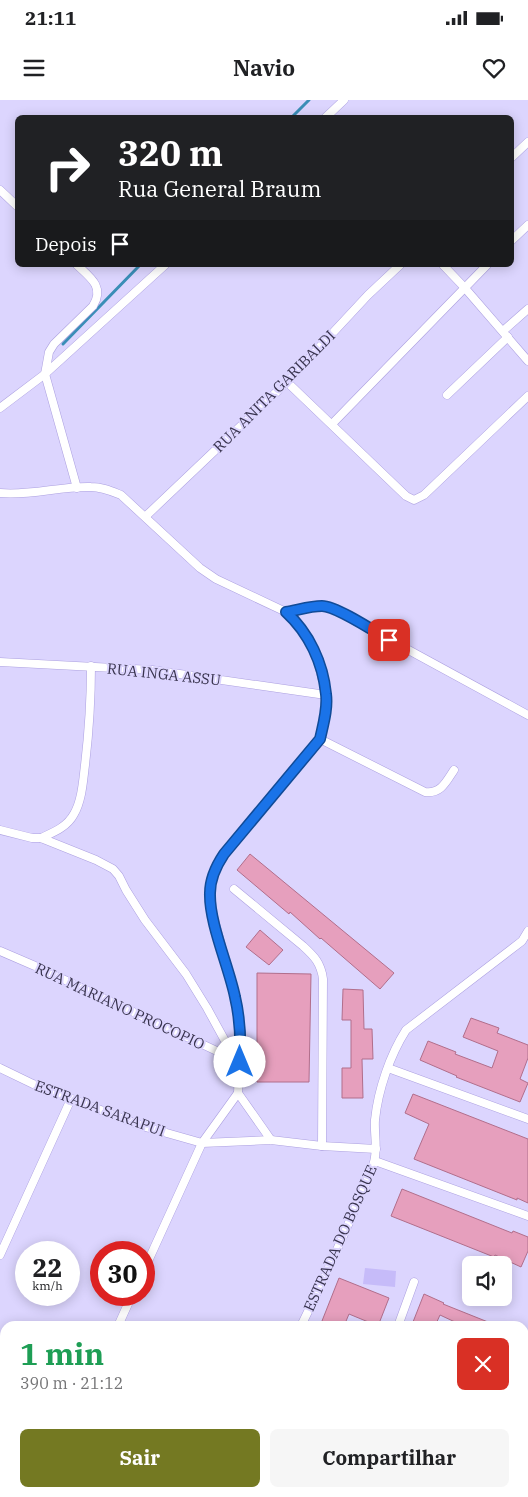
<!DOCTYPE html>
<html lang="pt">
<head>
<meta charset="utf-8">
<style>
  :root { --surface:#fff; --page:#f6f6f6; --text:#202124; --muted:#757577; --accent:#747922 }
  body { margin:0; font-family:"IBM Plex Serif",serif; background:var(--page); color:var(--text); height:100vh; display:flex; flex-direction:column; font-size:19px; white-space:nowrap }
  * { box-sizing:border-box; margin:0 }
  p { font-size:16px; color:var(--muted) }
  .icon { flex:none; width:28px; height:28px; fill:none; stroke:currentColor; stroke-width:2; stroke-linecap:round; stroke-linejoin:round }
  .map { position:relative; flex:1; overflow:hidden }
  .panel { position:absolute; left:0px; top:1221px; width:529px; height:176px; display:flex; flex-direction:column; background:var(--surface); border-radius:15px 15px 0 0; box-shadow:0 2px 12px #0003 }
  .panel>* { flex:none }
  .top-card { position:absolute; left:15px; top:15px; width:499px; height:152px; border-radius:8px; box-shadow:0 2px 12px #0003; background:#202124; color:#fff; overflow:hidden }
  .controls { position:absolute; left:462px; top:1156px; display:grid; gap:10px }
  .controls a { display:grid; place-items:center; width:50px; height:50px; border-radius:8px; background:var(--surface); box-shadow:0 2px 12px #0003; font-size:25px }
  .speed { position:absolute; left:15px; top:1141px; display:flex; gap:10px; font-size:25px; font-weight:700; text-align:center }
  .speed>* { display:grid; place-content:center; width:65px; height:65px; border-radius:50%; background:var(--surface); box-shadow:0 2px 12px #0003; line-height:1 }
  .speed small { font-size:12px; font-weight:400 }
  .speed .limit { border:8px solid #d22; background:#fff; color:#111 }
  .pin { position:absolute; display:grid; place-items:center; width:42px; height:42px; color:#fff; margin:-21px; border-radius:10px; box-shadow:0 2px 8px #0006 }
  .me { position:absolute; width:55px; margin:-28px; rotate:0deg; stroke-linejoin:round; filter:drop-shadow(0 0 4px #0008) }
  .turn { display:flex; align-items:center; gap:18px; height:105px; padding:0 20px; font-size:22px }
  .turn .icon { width:65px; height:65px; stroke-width:2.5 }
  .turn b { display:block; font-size:35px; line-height:42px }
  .then { display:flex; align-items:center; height:48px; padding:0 20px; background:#0003; gap:10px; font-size:19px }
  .round { display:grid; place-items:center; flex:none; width:52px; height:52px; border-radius:8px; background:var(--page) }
  .summary { display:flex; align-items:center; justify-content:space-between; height:85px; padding:0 20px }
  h1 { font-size:30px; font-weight:800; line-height:38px; color:#1e9e55 }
  .primary-button { display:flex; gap:10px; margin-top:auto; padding:10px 20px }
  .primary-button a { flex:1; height:58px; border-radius:8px; background:var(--accent); color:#fff; font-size:20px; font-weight:800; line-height:58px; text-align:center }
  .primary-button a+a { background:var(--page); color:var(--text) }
  .status { display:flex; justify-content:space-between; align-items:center; height:35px; padding:0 25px; background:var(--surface); direction:ltr }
  .status svg { height:14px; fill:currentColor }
  header { display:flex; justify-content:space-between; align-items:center; height:65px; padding:0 20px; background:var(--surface); font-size:22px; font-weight:800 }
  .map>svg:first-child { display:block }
</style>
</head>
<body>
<div class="status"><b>21:11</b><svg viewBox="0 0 49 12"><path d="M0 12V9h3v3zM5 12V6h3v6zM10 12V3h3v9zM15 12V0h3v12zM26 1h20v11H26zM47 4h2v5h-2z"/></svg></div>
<header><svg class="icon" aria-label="menu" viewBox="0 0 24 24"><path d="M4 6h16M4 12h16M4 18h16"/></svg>Navio<svg class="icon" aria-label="heart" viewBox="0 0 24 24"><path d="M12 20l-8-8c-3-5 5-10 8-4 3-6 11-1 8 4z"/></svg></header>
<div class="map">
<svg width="528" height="1397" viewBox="0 0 528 1397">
  <rect width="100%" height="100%" fill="#dcd5fe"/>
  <!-- green -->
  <path fill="#c6bbf9" d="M365,1168L396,1171L395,1187L363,1184Z"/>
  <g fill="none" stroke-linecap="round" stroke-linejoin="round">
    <!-- stream -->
    <g stroke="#3a8eb7" stroke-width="3">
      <path d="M291,18L309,0"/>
      <path d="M63,244L140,165"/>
    </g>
  </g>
  <!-- building -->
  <g fill="#e69fbd" stroke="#b16e8b">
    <path d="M250,754L394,873L380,889L321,838L320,839L290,812L289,814L237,770Z"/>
    <path d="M260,830L283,850L269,865L246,847Z"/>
    <path d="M257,873L311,874L309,982H257Z"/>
    <path d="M343,889L363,890L364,929H372L373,959H362L363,998H342V968H351V920H342Z"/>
    <path d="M471,918L499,928L497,933L528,945V958L520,979L528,983L520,1002L456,977L457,976L420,960L428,941L456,952L455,954L492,968L498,951L463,937Z"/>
    <path d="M413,994L528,1039V1103L517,1098V1100L414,1059L429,1024L405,1013Z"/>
    <path d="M402,1089L512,1133L513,1131L528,1137V1151L521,1167L495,1155L494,1157L391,1116Z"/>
    <path d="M339,1178L389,1198L378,1226L349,1214L344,1226H320Z"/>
    <path d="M424,1194L444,1203L443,1204L498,1226H453L455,1222L440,1215L435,1226H423L413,1222Z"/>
  </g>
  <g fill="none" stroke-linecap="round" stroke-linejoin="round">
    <!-- street casing -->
    <g stroke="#aca0e0" stroke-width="9">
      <g id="street">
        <path d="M325,18L344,0"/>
        <path d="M511,58L528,42"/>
        <path d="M0,90L18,107"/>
        <path d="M511,141L528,125"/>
        <path d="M77,165C90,177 105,187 93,206L54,244L49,252L45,274L77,388"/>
        <path d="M443,165L464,187L528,261"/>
        <path d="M503,231L528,209"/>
        <path d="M287,282L406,396L414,400L424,395L528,296"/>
        <path d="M447,295L508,237"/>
        <path d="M0,308L45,274L165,165"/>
        <path d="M332,324L487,165"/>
        <path d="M0,393C31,396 60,386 91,387C102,387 111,391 121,395L200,468L216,479L286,512L304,531L318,561L326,595L325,619L320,639L311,652L251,720L224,754L215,768L210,794L211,808L230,877L239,919L240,952L238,993L202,1043L144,1170"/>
        <path d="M146,416L287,282L368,195L400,165"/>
        <path d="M286,512C307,508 317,503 337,511L528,615"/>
        <path d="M0,562L152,570L326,595"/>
        <path d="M320,639L425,692C441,694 446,682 454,670"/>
        <path d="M0,730L32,738H41L96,760L113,769L119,776L126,790L145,820L186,874L207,908L235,959"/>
        <path d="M41,738C54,732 67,727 74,714C82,700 83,681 85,665C89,631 91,601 91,566"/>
        <path d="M234,789L303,846C314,856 321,863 323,879L322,1046"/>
        <path d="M0,851L35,866L236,960"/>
        <path d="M0,968L33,984L142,1026L202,1043L271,1040L322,1046L376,1049"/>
        <path d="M388,968L528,1019"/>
        <path d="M238,993L271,1040"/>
        <path d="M375,1061L528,1116"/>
        <path d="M0,1155L71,999"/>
        <path d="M118,1226L132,1195"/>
        <path d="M301,1226C321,1185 341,1143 358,1101C364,1088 370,1075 374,1062C378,1048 374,1034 375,1020C378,990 390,955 406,930L522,841L528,831"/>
        <path d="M398,1226L414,1182"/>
        <path d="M524,1377L528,1379"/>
        <path d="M39,1397L41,1392"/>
        <path d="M228,1397L230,1392"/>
        <path d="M428,1397L433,1392"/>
        <path d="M504,1397L505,1392"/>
      </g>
    </g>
    <!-- street -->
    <use href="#street" stroke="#fff" stroke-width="8"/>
  </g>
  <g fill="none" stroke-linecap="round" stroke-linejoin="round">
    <!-- route casing -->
    <g stroke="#114b97" stroke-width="12">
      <path id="route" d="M240,962C241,940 240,918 235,897C229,867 209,823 210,793C210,779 216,766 224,754L320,639C323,625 328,609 326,594C323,563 309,533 286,512C298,510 310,506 322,506C336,506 374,531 389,540"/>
    </g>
    <!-- route -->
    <use href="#route" stroke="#1a73e8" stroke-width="9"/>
  </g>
  <g text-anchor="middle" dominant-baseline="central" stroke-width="4" stroke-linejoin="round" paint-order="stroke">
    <!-- street labels -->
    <g font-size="15" fill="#38334e" stroke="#dcd5fe">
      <text transform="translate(274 291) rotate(-45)">RUA ANITA GARIBALDI</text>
      <text transform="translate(164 574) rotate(6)">RUA INGA ASSU</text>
      <text transform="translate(120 906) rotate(25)">RUA MARIANO PROCOPIO</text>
      <text transform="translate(100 1008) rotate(20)">ESTRADA SARAPUI</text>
      <text transform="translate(340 1138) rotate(-66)">ESTRADA DO BOSQUE</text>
    </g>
  </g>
</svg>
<div class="controls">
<a><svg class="icon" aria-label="sound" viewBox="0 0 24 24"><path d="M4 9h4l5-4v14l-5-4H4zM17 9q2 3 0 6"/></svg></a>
</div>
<div class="speed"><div>22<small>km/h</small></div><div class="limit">30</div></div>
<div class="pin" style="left:389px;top:540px;background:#d93025"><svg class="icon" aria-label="arrive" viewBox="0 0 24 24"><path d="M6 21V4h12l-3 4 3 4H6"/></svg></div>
<svg class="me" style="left:240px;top:962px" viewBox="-20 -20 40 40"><circle r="19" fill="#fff"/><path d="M0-13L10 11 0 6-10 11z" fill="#1a73e8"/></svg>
<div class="top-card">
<div class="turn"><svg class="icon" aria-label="right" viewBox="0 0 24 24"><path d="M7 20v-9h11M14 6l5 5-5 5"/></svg><div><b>320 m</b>Rua General Braum</div></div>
<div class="then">Depois<svg class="icon" aria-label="arrive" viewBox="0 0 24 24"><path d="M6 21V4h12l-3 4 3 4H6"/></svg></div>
</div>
<section class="panel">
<div class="summary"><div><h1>1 min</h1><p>390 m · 21:12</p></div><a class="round" style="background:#d93025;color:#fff"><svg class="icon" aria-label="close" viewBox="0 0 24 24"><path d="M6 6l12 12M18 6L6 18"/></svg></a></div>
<div class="primary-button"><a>Sair</a><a>Compartilhar</a></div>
</section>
</div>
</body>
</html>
